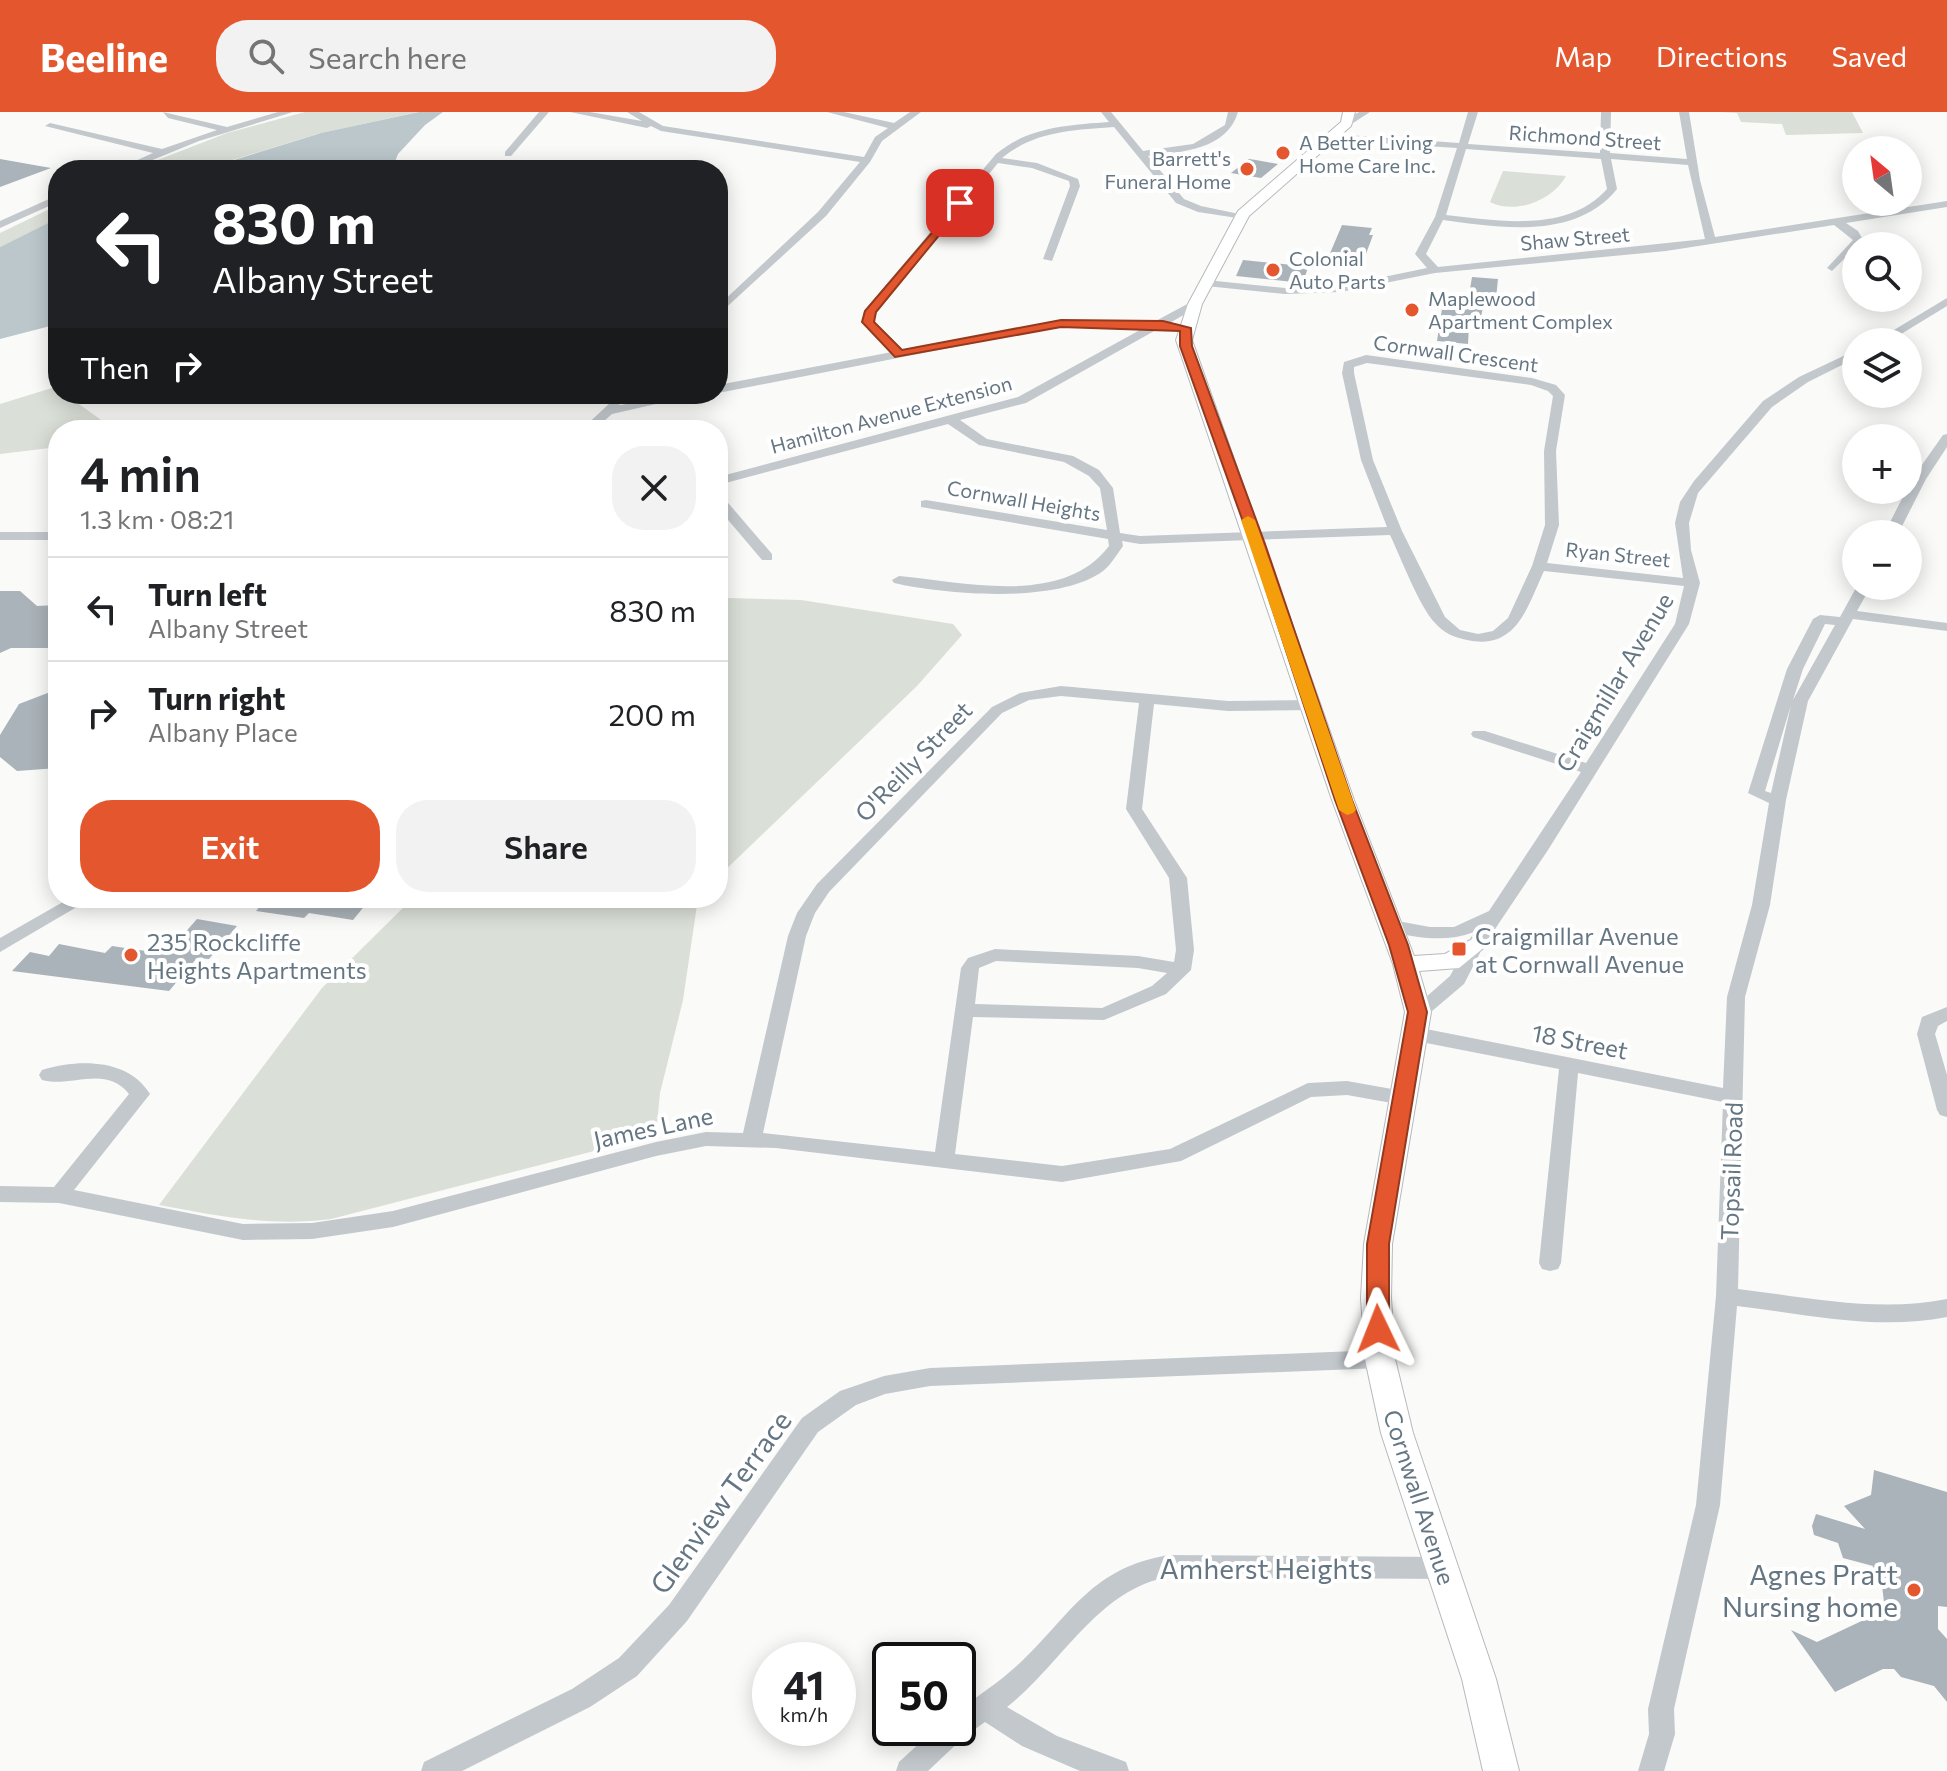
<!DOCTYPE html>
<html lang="en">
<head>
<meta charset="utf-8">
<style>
  :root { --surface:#fff; --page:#f2f2f2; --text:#202124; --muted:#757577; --line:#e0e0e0; --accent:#e4572e }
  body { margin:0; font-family:Commissioner,sans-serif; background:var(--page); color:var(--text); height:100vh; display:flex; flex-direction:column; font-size:30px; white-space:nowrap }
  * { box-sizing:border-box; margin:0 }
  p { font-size:26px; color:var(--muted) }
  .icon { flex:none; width:44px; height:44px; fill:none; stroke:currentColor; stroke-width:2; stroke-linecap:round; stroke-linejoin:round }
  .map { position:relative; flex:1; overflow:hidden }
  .drawer { position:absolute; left:48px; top:308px; width:680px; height:488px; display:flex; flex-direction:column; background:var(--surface); border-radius:32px; box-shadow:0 4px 20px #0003 }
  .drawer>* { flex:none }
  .guide { position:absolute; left:48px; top:48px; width:680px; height:244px; border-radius:32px; box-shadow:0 4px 20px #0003; background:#202124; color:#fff; overflow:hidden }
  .needle { width:52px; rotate:331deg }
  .controls { position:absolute; left:1842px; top:24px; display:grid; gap:16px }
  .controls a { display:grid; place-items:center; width:80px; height:80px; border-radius:50%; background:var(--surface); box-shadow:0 4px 20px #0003; font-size:40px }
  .speed { position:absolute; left:752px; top:1530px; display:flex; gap:16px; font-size:40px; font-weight:700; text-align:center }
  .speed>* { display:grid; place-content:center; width:104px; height:104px; border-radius:50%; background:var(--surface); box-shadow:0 4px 20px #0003; line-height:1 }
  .speed small { font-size:20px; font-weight:400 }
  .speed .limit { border:4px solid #111; border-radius:12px; background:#fff; color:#111 }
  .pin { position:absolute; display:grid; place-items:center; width:68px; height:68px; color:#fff; margin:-34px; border-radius:16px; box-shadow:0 4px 12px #0006 }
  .me { position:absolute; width:88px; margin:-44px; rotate:358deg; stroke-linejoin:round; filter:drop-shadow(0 0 6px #0008) }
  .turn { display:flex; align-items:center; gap:28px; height:168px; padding:0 32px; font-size:36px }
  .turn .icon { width:104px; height:104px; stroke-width:2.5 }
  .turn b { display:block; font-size:56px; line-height:68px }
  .then { display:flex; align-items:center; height:76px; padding:0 32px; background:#0003; gap:16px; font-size:30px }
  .round { display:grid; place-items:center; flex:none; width:84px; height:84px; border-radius:32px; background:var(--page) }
  .summary { display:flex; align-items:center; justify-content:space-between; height:136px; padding:0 32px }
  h1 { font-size:48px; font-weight:600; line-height:60px }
  .action { display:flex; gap:16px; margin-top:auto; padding:16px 32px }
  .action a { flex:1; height:92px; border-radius:32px; background:var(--accent); color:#fff; font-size:32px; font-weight:600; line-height:92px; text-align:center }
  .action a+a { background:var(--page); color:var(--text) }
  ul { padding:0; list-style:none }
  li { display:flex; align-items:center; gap:24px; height:104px; padding:0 32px; border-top:2px solid var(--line) }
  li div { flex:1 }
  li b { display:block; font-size:30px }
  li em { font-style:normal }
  header { display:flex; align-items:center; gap:48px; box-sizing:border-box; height:112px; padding:0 40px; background:var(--accent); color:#fff }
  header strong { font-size:38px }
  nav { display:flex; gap:44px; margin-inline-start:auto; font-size:28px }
  .search { width:560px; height:72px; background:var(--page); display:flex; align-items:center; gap:20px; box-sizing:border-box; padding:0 28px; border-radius:32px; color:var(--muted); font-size:30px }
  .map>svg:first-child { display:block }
</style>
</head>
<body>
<header>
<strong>Beeline</strong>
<div class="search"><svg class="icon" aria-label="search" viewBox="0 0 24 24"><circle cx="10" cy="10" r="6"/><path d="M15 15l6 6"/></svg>Search here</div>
<nav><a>Map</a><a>Directions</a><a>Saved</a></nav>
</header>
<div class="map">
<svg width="1947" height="1659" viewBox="0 0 1947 1659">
  <rect width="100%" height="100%" fill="#fafaf8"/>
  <!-- green -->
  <g fill="#dadfd7">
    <path d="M305,0H418L317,22L200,58H132L227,21Z"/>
    <path d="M1720,0H1852L1863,21L1786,23L1782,12L1741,10L1737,1Z"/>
    <path d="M1503,59L1566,64C1553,88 1516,103 1490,90Z"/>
    <path d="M58,93V106L0,135V121Z"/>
    <path d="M55,275L58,282H65L115,318H58V335L0,342V292Z"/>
    <path d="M727,486L801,488L953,512L962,523L917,574L718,765V488Z"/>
    <path d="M413,786H698L683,888L660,981L656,1023L331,1107C272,1115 218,1104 159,1093L322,876Z"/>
  </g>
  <!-- water -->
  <g fill="#bbc7cb">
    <path d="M419,0H443L425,13L398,42L393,55L385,58H202L321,21Z"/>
    <path d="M58,106V212L0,227V135Z"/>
  </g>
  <!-- building -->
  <g fill="#aab3b9">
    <path d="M0,47L51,56L0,75Z"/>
    <path d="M1249,47L1256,48L1278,52L1261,66L1231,61Z"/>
    <path d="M1342,113L1372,116L1369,123H1373L1363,150L1328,146Z"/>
    <path d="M1243,148L1293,153L1309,152L1303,171L1236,164Z"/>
    <path d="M1472,165L1498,167L1496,186H1485L1479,214H1469L1468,232L1437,229L1442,197L1454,198L1456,182L1469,183Z"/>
    <path d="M0,479H20L37,494L58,493V536H11L0,541Z"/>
    <path d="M58,577V656L17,659L0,645V623L19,592Z"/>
    <path d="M267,786H371L353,808L309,801L304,806L256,799Z"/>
    <path d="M197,807L237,814L209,847L197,846L169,879L12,859L30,840L49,844L59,832L105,841L112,834L166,842Z"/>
    <path d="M1874,1358L1947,1380V1495L1938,1494V1517L1947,1527V1590L1934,1574L1901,1565L1894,1557H1883L1835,1580L1791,1518L1817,1530L1885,1498L1882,1474L1872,1470L1873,1454L1843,1446L1838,1431L1814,1423L1812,1414L1816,1402L1865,1417L1844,1394L1871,1383Z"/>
  </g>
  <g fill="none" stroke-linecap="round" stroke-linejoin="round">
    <!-- major casing -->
    <g stroke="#b5babe" stroke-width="2">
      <path id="major" d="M1343,0H1355L1351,14L1249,104L1202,192L1192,228L1354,688L1414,844L1445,842L1474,826L1486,834L1459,856L1419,859L1431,900L1392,1132L1391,1186L1395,1247L1413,1321L1496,1567L1519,1659H1483L1462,1567L1381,1321L1365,1247L1361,1186L1364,1132L1405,900L1393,852L1332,688L1176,228L1188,192L1238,99L1341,10Z"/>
    </g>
    <!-- minor -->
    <g fill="#c3c8cc" fill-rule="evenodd">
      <path d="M163,0L227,15L278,0H293L199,29L128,58H115L153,41L45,14L50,11L162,37L217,18L168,6Z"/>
      <path d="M539,0H549L511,44H505V40Z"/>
      <path d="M570,0H590L642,9L627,0H639L663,14L864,45L875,25L888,16L827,0H844L894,11L910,0H921L882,29L870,50L826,104L718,203V194L818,100L860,50L661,19L651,14L647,16Z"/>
      <path d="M1101,0H1111L1143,39L1193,32L1225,13L1228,0H1238C1227,38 1181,40 1148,44L1184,87L1201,94L1244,103V107L1198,100L1176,91L1114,15C1073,18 1035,19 1002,46L1037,51L1078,67L1080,74L1052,149L1043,147L1070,74L1069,69L1032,56L998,51L876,199L874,209L903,238L1061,208L1152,211L1191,190H1199V194L1168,212L1190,214V218H1156L1026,291L960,308L987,327L1073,344L1099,358L1113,376L1120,421L1140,424L1387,415L1361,348L1342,261L1344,250L1366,243L1532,266L1556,273L1565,283L1556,339L1559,413L1547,451L1683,466L1675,411L1680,390L1694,369L1763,289L1799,265L1856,238V246L1808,270L1772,295L1698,381L1689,411L1691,438L1700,471L1689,512L1548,738L1483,835L1464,872L1425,905H1411L1409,900L1450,864L1474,820C1445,831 1415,826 1386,818L1383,814L1392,808L1430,815H1454L1489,799L1581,660L1473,625L1471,622L1473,619H1485L1586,651L1675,512L1684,474L1544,459C1527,495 1517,539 1467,528C1453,525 1444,521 1435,511C1419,494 1401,446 1390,423L1140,432L1122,429L1123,434C1117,442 1111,453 1103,459C1059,492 947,483 894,471L892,468L899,464C965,470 1063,495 1109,434L1108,427L921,395V389L926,388L1107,418L1100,376L1089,364L1064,350L979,333L948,312L718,373V365L1018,285L1140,218L1061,214L718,281V273L892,240L862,210L864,199L996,42C1028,15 1068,13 1109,10ZM1367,251L1531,273L1548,279L1553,284L1544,339L1545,413L1532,454L1508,506L1493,519L1478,522L1460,518L1445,505L1402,419L1373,348L1354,261V255Z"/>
      <path d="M1359,0H1370L1350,13H1344V9Z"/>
      <path d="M1468,0H1478L1468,32L1600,41L1601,0H1611L1610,41L1687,47L1679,0H1689L1700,68L1715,125L1947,89V95L1846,111L1858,119L1863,128L1832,159L1827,156L1853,128L1834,113L1666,139L1435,161L1340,180L1285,182L1206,174L1201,171L1206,168L1285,176L1340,174L1427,156L1415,142L1435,105L1457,36L1333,28L1328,25L1333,22L1459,31ZM1466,37L1601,47L1607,77C1568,121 1499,109 1446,103ZM1611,47L1688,53L1705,127L1438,155L1426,142L1443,108C1501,116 1576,128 1617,77Z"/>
      <path d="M1851,78L1856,79V85L1847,83V79Z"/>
      <path d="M58,83V90L0,116V109Z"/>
      <path d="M1947,186V194L1888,230H1874Z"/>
      <path d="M676,282H700L612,302L594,318H581L611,290L621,293Z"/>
      <path d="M1947,322V335L1926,367L1898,422H1884L1912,367L1943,323Z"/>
      <path d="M718,384L723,385L772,442V448H762L718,396Z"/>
      <rect x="0" y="420" width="58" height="8"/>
      <path d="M1857,474H1871L1857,499L1947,511V519L1853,507L1808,589L1786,688L1770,793L1745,885L1738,1177C1807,1185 1878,1201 1947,1187V1205C1877,1219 1807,1202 1737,1194L1720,1393L1674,1597L1675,1622L1664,1659H1638L1649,1622L1648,1597L1696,1393L1716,1184L1723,990L1578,961L1561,1151L1558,1157L1550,1159L1542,1157L1539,1151L1559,957L1416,929L1407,922L1416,915L1723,976L1727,885L1752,793L1769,691L1748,681L1787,557L1813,507L1820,503L1840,505ZM1825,512L1835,513L1793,588L1803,557ZM1791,593L1771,681L1765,679Z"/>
      <path d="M1061,574L1228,589L1313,588L1321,593L1313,598L1228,599L1154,592L1142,697L1187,766L1194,838L1191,858L1166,882L1104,908L973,905L955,1042L1062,1054L1170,1037L1308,971L1347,969L1403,979L1410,981L1413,986L1410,991L1403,993L1347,983L1311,985L1181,1049L1062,1070L776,1036L706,1034L656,1044L393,1115L312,1127L243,1128L59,1091L0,1090V1074L54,1075L129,982C106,952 71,976 42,968L39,963L42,958C78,947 128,946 150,982L74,1078L243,1112L312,1111L393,1099L656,1030L706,1020L743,1021L788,824L797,801L817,772L992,595L1020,581ZM1061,584L1139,591L1126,697L1169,766L1176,838L1174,850L1138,844L995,837L968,846L961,856L935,1040L763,1021L806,824L815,801L829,780L1002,601L1029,588ZM996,849L1138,856L1167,861L1152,874L1102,896L975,892L979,856Z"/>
      <path d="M70,786H92L0,840V826Z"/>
      <path d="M1947,895V909L1938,914L1935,922L1947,963V1005L1940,1003L1937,998L1917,922L1922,905Z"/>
      <path d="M1380,1238L1388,1240L1391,1247L1388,1254L1380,1256L930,1274L885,1282L856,1293L818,1320L687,1509L637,1564L590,1595L462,1659H421L424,1650L572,1577L619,1546L669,1493L802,1306L840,1279L884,1264L930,1256Z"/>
      <path d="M1168,1443L1443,1445L1452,1448L1455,1456L1452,1464L1443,1467L1168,1465C1097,1478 1062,1552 1007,1595L1057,1624L1126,1650L1129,1659H1080L1022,1634L985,1610L965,1624L928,1659H896L899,1650L936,1616H958V1598C980,1583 1002,1568 1022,1549C1073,1500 1091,1457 1168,1443Z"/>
    </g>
    <!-- major -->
    <use href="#major" fill="#fff" fill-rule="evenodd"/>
  </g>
  <!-- route -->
  <path fill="#e4572e" stroke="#94391e" stroke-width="2" d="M960,88L964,93L876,200L874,210L902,238L1061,208L1163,209L1191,216L1192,234L1265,432L1352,688L1408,833L1427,900L1389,1132V1217L1386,1223H1370L1367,1217V1132L1408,900L1389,833L1335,688L1251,432L1180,234V219L1061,215L895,245L862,210L865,199Z"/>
  <!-- slow -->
  <path fill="#f59e0b" d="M1248,404L1255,408L1356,698L1353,701L1347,703L1339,698L1241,408Z"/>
  <!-- markers -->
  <g fill="#e4572e" stroke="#fff" stroke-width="3">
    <circle cx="1283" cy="41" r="8"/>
    <circle cx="1247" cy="57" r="8"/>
    <circle cx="1273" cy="158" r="8"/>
    <circle cx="1412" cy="198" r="8"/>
    <rect x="1451" y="829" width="16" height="16" rx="4"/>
    <circle cx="131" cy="843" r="8"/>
    <circle cx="1914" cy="1478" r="8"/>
  </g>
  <g text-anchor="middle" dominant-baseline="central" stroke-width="8" stroke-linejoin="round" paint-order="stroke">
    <!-- far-street labels -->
    <g font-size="20" fill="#657683" stroke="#fff">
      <text transform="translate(1585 25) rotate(4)">Richmond Street</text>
      <text transform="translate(1575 126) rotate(-5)">Shaw Street</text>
      <text transform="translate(1456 241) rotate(8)">Cornwall Crescent</text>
      <text transform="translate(891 302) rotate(-15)">Hamilton Avenue Extension</text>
      <text transform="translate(1024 388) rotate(10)">Cornwall Heights</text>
      <text transform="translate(1618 442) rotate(6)">Ryan Street</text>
    </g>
    <!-- far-poi labels -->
    <g font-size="20" fill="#657683" stroke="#fff" text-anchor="start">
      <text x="1299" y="30">A Better Living<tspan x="1299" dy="23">Home Care Inc.</tspan></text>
      <text x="1231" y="46" text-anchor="end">Barrett's<tspan x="1231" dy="23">Funeral Home</tspan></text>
      <text x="1289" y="146">Colonial<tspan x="1289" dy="23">Auto Parts</tspan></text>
      <text x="1428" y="186">Maplewood<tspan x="1428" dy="23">Apartment Complex</tspan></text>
    </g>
    <!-- street labels -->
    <g font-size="24" fill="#657683" stroke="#fff">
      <text transform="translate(1614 570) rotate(-59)">Craigmillar Avenue</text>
      <text transform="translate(913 649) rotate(-46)">O'Reilly Street</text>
      <text transform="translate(1580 929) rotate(11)">18 Street</text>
      <text transform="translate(653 1015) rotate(-12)">James Lane</text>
      <text transform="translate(1731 1059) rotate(-88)">Topsail Road</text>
      <text transform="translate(1420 1385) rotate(72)">Cornwall Avenue</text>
    </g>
    <!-- poi labels -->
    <g font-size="24" fill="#657683" stroke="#fff" text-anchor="start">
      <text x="1475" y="823">Craigmillar Avenue<tspan x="1475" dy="28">at Cornwall Avenue</tspan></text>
      <text x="147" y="829">235 Rockcliffe<tspan x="147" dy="28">Heights Apartments</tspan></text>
    </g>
    <!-- near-street labels -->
    <g font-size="28" fill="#657683" stroke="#fff">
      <text transform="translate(720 1390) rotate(-54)">Glenview Terrace</text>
      <text x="1266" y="1456">Amherst Heights</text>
    </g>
    <!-- near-poi labels -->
    <g font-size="28" fill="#657683" stroke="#fff" text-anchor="end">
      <text x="1898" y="1462">Agnes Pratt<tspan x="1898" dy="32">Nursing home</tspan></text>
    </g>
  </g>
</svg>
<div class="controls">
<a><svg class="needle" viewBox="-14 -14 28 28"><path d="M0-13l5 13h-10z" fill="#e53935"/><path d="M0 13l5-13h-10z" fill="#757577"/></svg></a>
<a><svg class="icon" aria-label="search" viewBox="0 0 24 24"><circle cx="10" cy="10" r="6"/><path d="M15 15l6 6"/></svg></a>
<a><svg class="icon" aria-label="layers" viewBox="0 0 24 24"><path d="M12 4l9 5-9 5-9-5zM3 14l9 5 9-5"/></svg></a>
<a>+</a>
<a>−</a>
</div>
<div class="speed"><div>41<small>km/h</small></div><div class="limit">50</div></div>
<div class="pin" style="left:960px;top:91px;background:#d93025"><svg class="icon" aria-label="arrive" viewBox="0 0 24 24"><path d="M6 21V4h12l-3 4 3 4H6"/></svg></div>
<svg class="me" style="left:1378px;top:1217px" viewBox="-20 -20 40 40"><path d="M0-17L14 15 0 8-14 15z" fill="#e4572e" stroke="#fff" stroke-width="4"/></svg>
<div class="guide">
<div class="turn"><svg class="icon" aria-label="left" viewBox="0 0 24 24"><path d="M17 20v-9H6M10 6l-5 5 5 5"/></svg><div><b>830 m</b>Albany Street</div></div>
<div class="then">Then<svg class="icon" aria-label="right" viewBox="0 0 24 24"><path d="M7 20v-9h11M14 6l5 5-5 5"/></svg></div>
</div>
<section class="drawer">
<div class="summary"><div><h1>4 min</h1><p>1.3 km · 08:21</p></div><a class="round"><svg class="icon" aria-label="close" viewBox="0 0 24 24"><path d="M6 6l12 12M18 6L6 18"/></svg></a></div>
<ul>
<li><svg class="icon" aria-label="left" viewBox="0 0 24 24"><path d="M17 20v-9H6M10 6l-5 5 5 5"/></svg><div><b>Turn left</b><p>Albany Street</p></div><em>830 m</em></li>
<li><svg class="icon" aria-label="right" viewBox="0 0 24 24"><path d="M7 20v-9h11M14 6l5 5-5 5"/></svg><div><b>Turn right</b><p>Albany Place</p></div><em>200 m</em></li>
</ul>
<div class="action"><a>Exit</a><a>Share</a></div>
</section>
</div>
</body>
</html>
